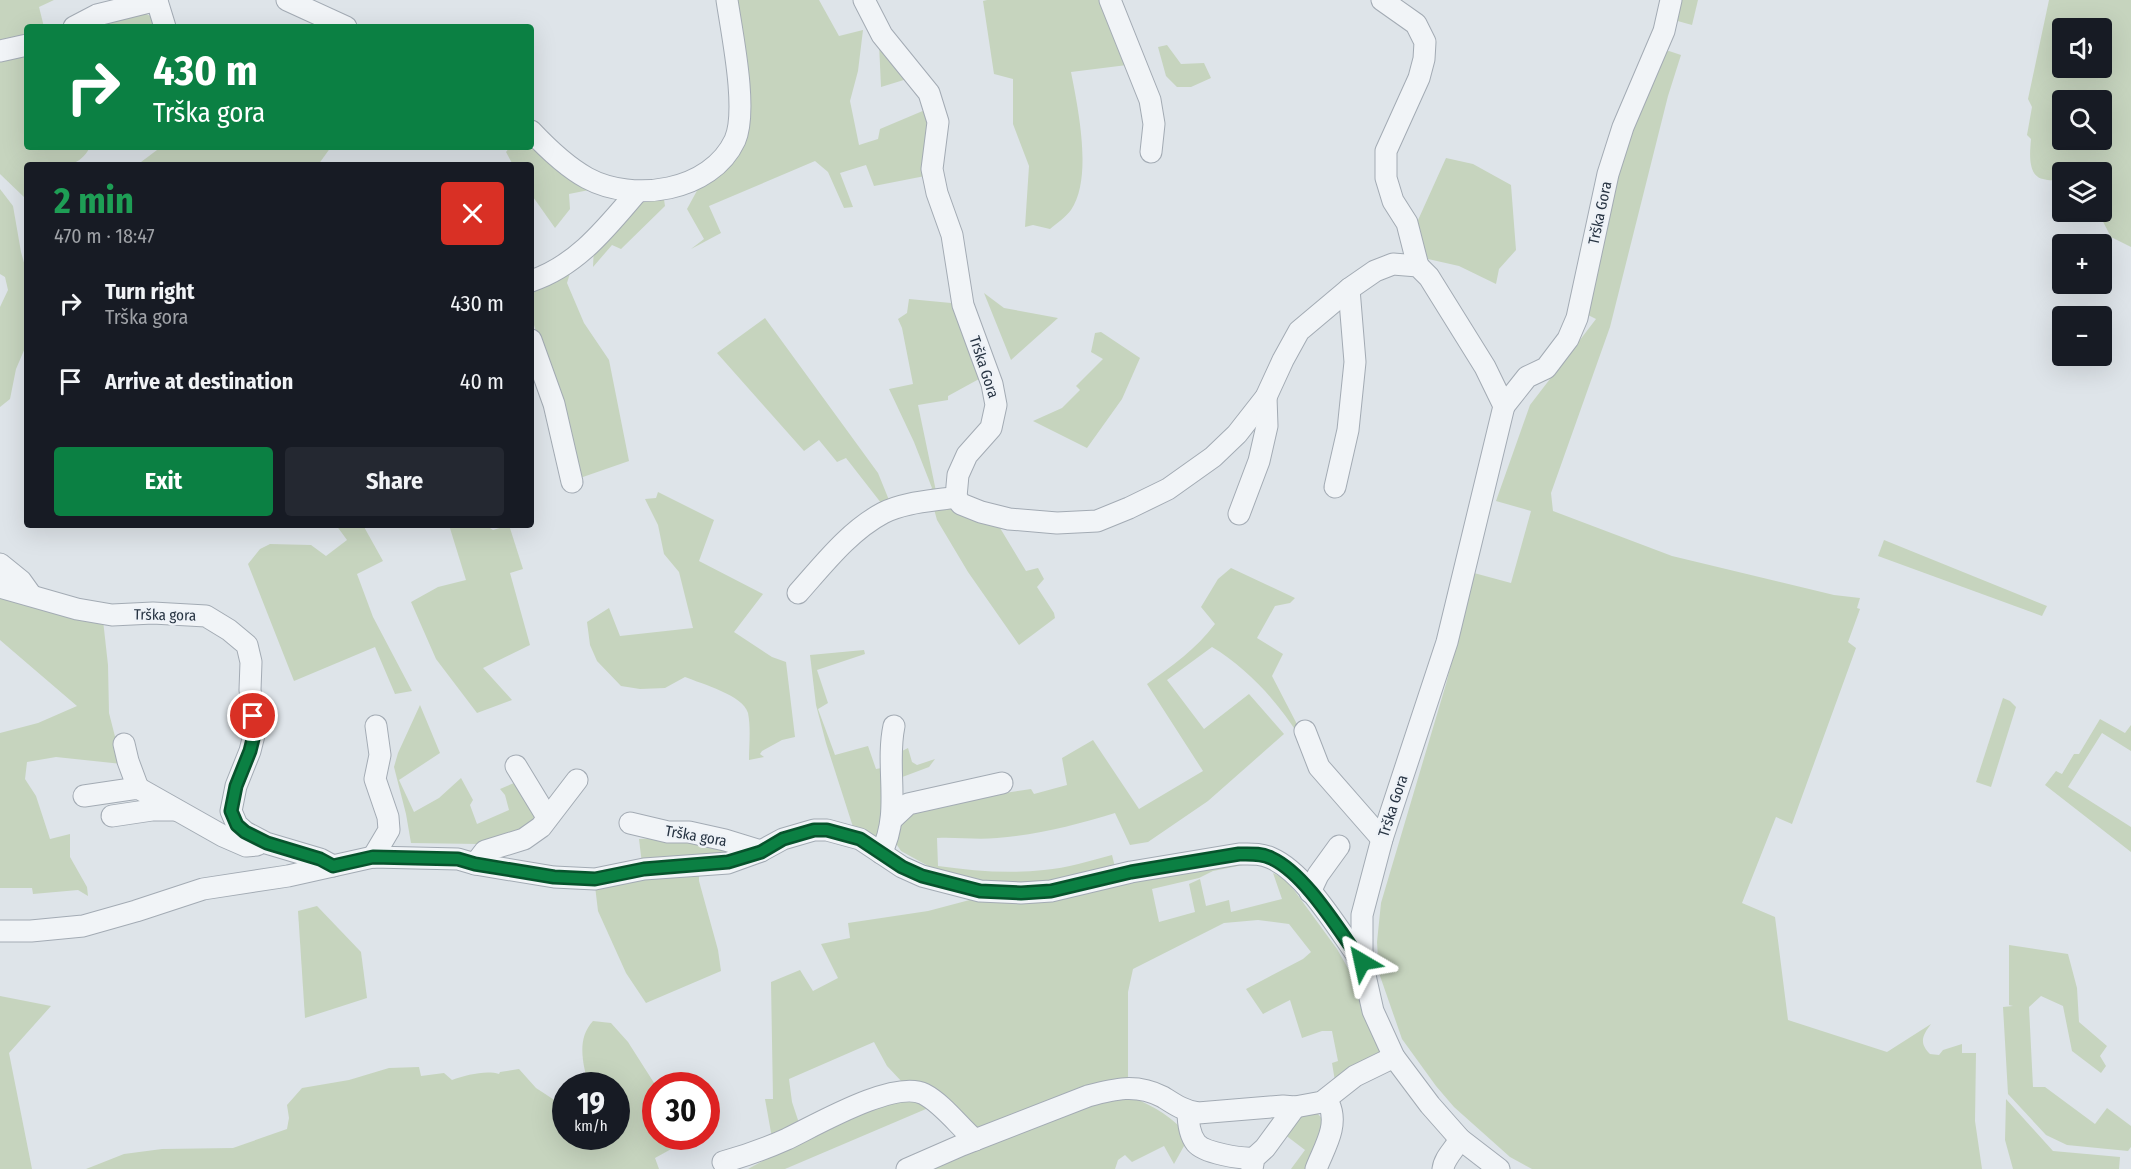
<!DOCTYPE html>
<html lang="en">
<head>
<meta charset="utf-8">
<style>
  :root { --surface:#171b24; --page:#242831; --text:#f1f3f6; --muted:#9ea1a6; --accent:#0b8043 }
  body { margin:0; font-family:"Fira Sans Condensed",sans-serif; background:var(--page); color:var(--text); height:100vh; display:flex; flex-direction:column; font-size:22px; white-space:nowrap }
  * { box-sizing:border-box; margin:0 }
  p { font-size:20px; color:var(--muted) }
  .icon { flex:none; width:33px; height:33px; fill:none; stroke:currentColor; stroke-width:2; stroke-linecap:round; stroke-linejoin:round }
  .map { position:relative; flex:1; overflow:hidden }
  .side { position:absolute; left:24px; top:162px; width:510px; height:366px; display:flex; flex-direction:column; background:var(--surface); border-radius:6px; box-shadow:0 6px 24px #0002 }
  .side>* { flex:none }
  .banner { position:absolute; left:24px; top:24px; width:510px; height:126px; border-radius:6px; box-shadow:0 6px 24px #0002; background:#0b8043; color:#fff; overflow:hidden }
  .controls { position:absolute; left:2052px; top:18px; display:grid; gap:12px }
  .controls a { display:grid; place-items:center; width:60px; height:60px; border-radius:6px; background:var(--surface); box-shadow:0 6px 24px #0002; font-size:30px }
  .speed { position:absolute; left:552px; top:1072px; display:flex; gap:12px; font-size:30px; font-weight:700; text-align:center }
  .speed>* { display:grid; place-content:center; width:78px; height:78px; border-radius:50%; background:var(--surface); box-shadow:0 6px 24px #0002; line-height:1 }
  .speed small { font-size:15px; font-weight:400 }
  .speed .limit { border:9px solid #d22; background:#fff; color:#111 }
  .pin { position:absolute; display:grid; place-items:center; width:51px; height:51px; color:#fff; margin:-26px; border:3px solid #fff; border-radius:50%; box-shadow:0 2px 6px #0007 }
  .me { position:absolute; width:66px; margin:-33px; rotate:324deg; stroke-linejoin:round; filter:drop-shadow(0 0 4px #0008) }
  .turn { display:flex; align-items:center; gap:21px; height:126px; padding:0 30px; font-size:27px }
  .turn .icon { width:78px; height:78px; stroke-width:2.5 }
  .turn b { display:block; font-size:42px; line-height:51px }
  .round { display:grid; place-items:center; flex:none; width:63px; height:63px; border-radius:6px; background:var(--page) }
  .head { display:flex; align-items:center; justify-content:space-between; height:102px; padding:0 30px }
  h1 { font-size:36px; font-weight:700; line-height:45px; color:#1e9e55 }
  .primary-button { display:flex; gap:12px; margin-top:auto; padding:12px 30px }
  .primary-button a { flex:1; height:69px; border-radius:6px; background:var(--accent); color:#fff; font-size:24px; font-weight:700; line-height:69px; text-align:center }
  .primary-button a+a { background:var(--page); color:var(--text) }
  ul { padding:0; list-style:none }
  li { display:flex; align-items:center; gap:18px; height:78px; padding:0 30px }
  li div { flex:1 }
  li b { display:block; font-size:22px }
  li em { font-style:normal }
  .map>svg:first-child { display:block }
</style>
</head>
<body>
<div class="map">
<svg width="2131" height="1169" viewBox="0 0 2131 1169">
  <rect width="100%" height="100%" fill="#dee4e9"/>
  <!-- green -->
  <g fill="#c6d4be" fill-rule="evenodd">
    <path d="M0,0H54L39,7L44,27H27V38L0,45Z"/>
    <path d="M736,0H819L839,36L863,30L858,71L850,101L859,145L878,139L880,129L925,110L929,139L925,176L874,186L866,165L840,173L853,207L844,208L828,172L815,161L709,206L721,233L691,249L704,239L687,209L699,187L738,149Z"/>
    <path d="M987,0H1103L1116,45L1127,65L1071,72C1078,108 1093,178 1071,210C1066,217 1057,223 1050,229L1033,225L1025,227L1029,166L1013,124V79L994,74L983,1Z"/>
    <path d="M1677,0H1698L1692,25L1674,20Z"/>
    <path d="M2049,0H2131V247L2111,237L2098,212H2102V172H2062V181C2056,180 2049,181 2043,179C2027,176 2030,151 2031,139L2027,135L2032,107L2028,99ZM2102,28V68H2062V28ZM2062,100H2102V140H2062Z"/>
    <path d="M146,14L155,18L156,27H90L105,19Z"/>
    <path d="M879,43L907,79L881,87Z"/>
    <path d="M1167,45L1181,64L1204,63L1211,78L1191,87H1177L1166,76L1158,47Z"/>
    <path d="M27,50V147H90C77,173 51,165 27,165V195L24,197L0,174V55Z"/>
    <path d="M1669,51L1681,55L1668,96L1610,327L1551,493L1553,511L1672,556L1834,595L1860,598L1857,608L1860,609L1848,642L1856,648L1792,824L1776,817L1742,903L1775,917L1788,1020L1887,1052L1931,1024C1922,1036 1919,1043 1930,1054L1939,1055L1943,1050L1962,1044V1053H1976L1975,1121L1982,1169H1532L1510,1157L1454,1107L1436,1086L1402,1039L1379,973L1377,942L1381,903L1446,684L1474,573L1511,583L1531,511L1496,501L1530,405L1596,319L1582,312L1619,147L1662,52Z"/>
    <path d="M531,140L571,179L589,190L569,194L570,209L555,228L531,194V165H513L506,152L510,147H531Z"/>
    <path d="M161,147H206L218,150L220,147H331L318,165H137Z"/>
    <path d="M1446,158L1473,164L1511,185L1516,250L1499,269L1496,284L1459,266L1428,259L1414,229Z"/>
    <path d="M0,189L13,206L21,252L27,273V347L25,348L16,369L10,399L0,407V307L8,290L5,277L0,274Z"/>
    <path d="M663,193L665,206L621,249L612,245L593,267L594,246L647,194Z"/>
    <path d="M565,270L570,273L567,283L584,323L609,360L629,461L580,478L531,315V294L537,286Z"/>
    <path d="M984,293L1004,308L1058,318L1011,360Z"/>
    <path d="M909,299L951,303L956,310L979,379L948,396V400L918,405L937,496L926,495L932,488L914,442L889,389L913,384L902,328L898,319L907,313Z"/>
    <path d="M765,318L878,473L891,505L885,508L846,458L837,462L819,440L804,451L717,353Z"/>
    <path d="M1101,332L1140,358L1122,399L1087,448L1033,421L1062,408L1080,390L1076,386L1103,359L1091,352L1095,333Z"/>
    <path d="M658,492L714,520L699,561L763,594L734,632L772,657L786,662L795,737L782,740L762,751L760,754L764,757L749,760C749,745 751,728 748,713C743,695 702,684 685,677L665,688L640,689L621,686L597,661L590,645L587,622L609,608L620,636L693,628L679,572L664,554L658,525L645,499L656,498Z"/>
    <path d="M943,504L997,523L1026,571L1038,568L1044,579L1037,587L1054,613L1055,618L1019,645L968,572L937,520L934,509Z"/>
    <path d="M336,525H363L383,561L357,574L373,617L412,691L395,694L375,647L294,681L248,564L260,549L270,544L311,545L326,556L347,540Z"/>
    <path d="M449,525H485L493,530L509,525L523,569L510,573L530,645L483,668L512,700L477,713L436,659L411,602L438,587L466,580Z"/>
    <path d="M1884,540L2047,606L2042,616L1878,556Z"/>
    <path d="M1231,568L1295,598L1290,603L1275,606L1257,638L1283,654L1272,676L1301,732L1298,734C1277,701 1246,667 1212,647L1167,680L1204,729L1249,694L1284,734L1208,801L1148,842L1130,845L1115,813C1076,825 1037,835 997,838C977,840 957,837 937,838L938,866C974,871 1009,874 1044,870C1067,868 1090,861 1112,855L1116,871L1031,885L968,882L930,867L901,851L897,845L896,838L901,823L909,813L965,799L1031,789L1034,794L1067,785L1062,758L1093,740L1139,809L1203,771L1147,684C1172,666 1196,649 1215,624L1201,607L1218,579Z"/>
    <path d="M0,593L103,620L108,665L109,713L122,764L56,757L27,762L25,779L36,796L50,839L70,834V857L87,887L88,896L78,890L33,894L32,888H0V733L38,723L77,706L0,640Z"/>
    <path d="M864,650L865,654L817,670L828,703L818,709L835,755L868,746L876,769L887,767L882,840L854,830L826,743L816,705L810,655Z"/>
    <path d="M2003,698L2010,701L2016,707L1991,787L1976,782Z"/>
    <path d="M420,705L440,753L399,780L414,812L439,798L461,778L473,800L470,805L477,824L509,810L505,795L500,789L514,783L510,773L537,817L527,830L478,844L411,843L406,814L394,767L398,753Z"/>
    <path d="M2100,719L2125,733L2131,725V751L2102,733L2068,787L2131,827V852L2045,785L2056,771L2062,774L2074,754H2079Z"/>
    <path d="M908,748L912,762L917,765L935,759L929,767L897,779L896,754Z"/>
    <path d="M684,837L742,848L697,861L642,864L639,839Z"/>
    <path d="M1258,862L1213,871L1199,878L1152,889L1159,922L1195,912L1189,884L1200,879L1206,906L1229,900L1231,912L1282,899L1273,873L1286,879L1337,949L1357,984L1386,1052L1335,1081L1332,1063L1338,1061L1332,1031H1322L1302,1038L1290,1000L1263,1014L1246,989L1303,959L1311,952L1289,924L1258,920L1224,923L1133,969L1128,992V1080L976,1130L903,1083L887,1066L874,1042L789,1079L792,1102L799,1123L772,1138L765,1099H773L771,982L800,970L813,991L838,978L821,944L850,938L848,923L928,911L981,897L1158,873Z"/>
    <path d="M699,871V881L718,950L721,971L646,1003L626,973L598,911L595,886Z"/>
    <path d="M317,906L361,952L367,998L305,1018L298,911Z"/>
    <path d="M2009,945L2068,954L2077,988L2079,1022L2107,1046L2100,1056L2106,1066L2101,1073L2072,1051L2063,1006L2041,996L2029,1007L2033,1087H2045L2095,1124L2107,1108L2131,1126V1147L2128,1151L2067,1145L2046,1135L2008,1094L2003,1007L2013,1006L2009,1005Z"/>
    <path d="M0,996L51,1006L9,1053L32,1169H0Z"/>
    <path d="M593,1021L611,1023L628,1042L656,1086V1137H693L655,1158L659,1169H86L124,1154L162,1149L233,1148L287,1129L289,1118L287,1105L302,1088L349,1080L389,1068L419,1067L421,1076L444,1073L452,1080C466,1075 486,1070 499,1074L500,1072L519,1069L536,1088L565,1107L566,1137H616V1086H589C583,1065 576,1039 593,1021Z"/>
    <path d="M916,1096L933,1106L785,1169H748L841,1118Z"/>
    <path d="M1132,1097C1155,1107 1173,1117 1189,1137L1174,1164L1164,1146L1132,1162L1125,1155L1118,1160L1115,1169H921L1097,1099Z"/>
    <path d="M2006,1099L2053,1151L2120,1157L2119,1169H2013L2005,1140Z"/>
    <path d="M1315,1110L1326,1124L1306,1169H1291L1305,1150L1284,1134L1300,1112Z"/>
  </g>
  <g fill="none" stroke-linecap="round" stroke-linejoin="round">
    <!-- minor casing -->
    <g stroke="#a3abb4" stroke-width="23">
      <g id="minor">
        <path d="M287,0L346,27"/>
        <path d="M864,0L882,35L929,93L938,122L932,169L937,193L952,235L963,305L992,384L996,405L991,428L967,455L958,475L956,497L961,504L981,512L1009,519L1057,523L1097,521L1129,508L1168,489L1213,457L1237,434L1266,397L1283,360L1299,331L1349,289L1375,271L1393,264L1418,266L1429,277L1485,367L1504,406L1447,642L1382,839L1362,915V962L1373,1011L1394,1057L1430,1105L1460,1139L1499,1169"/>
        <path d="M1110,0L1150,100L1154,124L1151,152"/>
        <path d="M1382,0L1416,24L1425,42L1424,59L1419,78L1386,151V178L1393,201L1407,223L1418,266"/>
        <path d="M157,1L165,27"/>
        <path d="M74,27L97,15L157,0"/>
        <path d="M0,51L27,45"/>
        <path d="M531,131C547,148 567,167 587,178C633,203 711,192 735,140C748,110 732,34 727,0"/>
        <path d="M531,281C577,266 607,227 637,192"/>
        <path d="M531,340L554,404L572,482"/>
        <path d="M1504,406L1527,377L1546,368L1568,339L1577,318L1608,174L1623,127L1664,31L1671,0"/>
        <path d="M1335,487L1348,430L1355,362L1349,289"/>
        <path d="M1239,514L1259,461L1267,426L1266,397"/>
        <path d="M0,564L21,581L31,595"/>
        <path d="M0,587L77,609L112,615L153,613L206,616L229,630L247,645L251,662L250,690L256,727L250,751L236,786L231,811L237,825L245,832L266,843L320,859L333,866"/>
        <path d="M798,593C823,565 849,531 883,513C904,502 933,501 956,497"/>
        <path d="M1305,731L1319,767L1382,839"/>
        <path d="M124,744L128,761L138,788"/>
        <path d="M516,766L547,817"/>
        <path d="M84,796L138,788L223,836L246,846L257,845"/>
        <path d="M112,816L152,810H176"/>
        <path d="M892,819L908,804L1002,783"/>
        <path d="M630,823L668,832H689L725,840L761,851"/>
        <path d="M881,853C902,813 885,768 894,726"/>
        <path d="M373,857L389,830L388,817L375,779L380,755L376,726"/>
        <path d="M475,864L485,851L524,839L541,827L577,780"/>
        <path d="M1310,892L1318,875L1339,846"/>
        <path d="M0,931H31L83,926L136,911L203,889L288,876L373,857L458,859L475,864L554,877L595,879L644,869L728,863L761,851L783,839L814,830H827L860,839L902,867L922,876L980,891L1021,893L1051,891L1131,872L1239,854C1251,854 1260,853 1271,858C1306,873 1339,931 1362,962"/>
        <path d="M1188,1111C1188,1121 1189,1134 1196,1143C1204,1153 1241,1159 1254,1158"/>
        <path d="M723,1162C745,1156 767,1148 787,1139C816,1125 895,1079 924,1094C943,1104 958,1125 975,1140"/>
        <path d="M907,1169L962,1145L1088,1096C1114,1089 1136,1083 1163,1097C1174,1104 1184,1111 1198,1113L1283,1106L1295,1107L1322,1102L1355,1076L1394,1057"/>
        <path d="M1252,1169L1254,1158L1265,1148L1295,1107"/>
        <path d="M1316,1169C1324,1148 1339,1126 1329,1104L1322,1102"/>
        <path d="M1443,1169C1444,1158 1455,1149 1460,1139"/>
      </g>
    </g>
    <!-- minor -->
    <use href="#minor" stroke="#f1f4f7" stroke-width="21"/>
  </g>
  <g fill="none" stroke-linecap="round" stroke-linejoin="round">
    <!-- route casing -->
    <g stroke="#07532c" stroke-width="15">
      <path id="route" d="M253,716L256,727L250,751L236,786L231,811L237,825L245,832L267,843L320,859L333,866L373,857L458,859L475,864L554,877L595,879L644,869L728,862L761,852L783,839L814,830H827L860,839L902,867L922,876L980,891L1021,893L1051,891L1131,872L1239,854C1250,854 1261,853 1271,858C1306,874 1339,931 1362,962"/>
    </g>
    <!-- route -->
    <use href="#route" stroke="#0b8043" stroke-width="10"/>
  </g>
  <g text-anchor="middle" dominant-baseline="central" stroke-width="5" stroke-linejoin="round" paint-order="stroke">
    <!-- street labels -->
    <g font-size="15" fill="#263342" stroke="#eef2f7">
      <text transform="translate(1600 213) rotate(-78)">Trška Gora</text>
      <text transform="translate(984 367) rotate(72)">Trška Gora</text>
      <text transform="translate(165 615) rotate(1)">Trška gora</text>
      <text transform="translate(1393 806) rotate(-72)">Trška Gora</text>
      <text transform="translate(696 836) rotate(10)">Trška gora</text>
    </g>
  </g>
</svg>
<div class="controls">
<a><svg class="icon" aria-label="sound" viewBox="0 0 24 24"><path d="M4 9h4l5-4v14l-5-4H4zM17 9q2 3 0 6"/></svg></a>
<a><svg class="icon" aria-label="search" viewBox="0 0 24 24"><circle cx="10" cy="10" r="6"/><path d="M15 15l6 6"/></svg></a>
<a><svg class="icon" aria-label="layers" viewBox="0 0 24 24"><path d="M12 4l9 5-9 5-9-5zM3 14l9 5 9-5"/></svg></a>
<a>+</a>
<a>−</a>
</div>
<div class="speed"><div>19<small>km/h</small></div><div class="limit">30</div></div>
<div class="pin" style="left:253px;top:716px;background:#d93025"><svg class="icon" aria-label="arrive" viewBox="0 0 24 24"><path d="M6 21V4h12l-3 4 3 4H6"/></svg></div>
<svg class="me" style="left:1362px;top:962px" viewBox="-20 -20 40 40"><path d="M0-17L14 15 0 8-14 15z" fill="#0b8043" stroke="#fff" stroke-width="4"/></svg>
<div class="banner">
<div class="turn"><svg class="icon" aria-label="right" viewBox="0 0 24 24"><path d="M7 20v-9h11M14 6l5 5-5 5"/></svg><div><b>430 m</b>Trška gora</div></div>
</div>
<section class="side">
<div class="head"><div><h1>2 min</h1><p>470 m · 18:47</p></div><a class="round" style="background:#d93025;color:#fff"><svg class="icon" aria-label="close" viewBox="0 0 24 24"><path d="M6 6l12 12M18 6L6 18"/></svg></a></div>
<ul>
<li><svg class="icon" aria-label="right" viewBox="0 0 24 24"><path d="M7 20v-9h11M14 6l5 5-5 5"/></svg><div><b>Turn right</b><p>Trška gora</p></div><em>430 m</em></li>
<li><svg class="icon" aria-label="arrive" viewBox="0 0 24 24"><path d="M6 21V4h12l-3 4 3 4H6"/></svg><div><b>Arrive at destination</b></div><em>40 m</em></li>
</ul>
<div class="primary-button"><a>Exit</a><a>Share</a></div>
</section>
</div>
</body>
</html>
